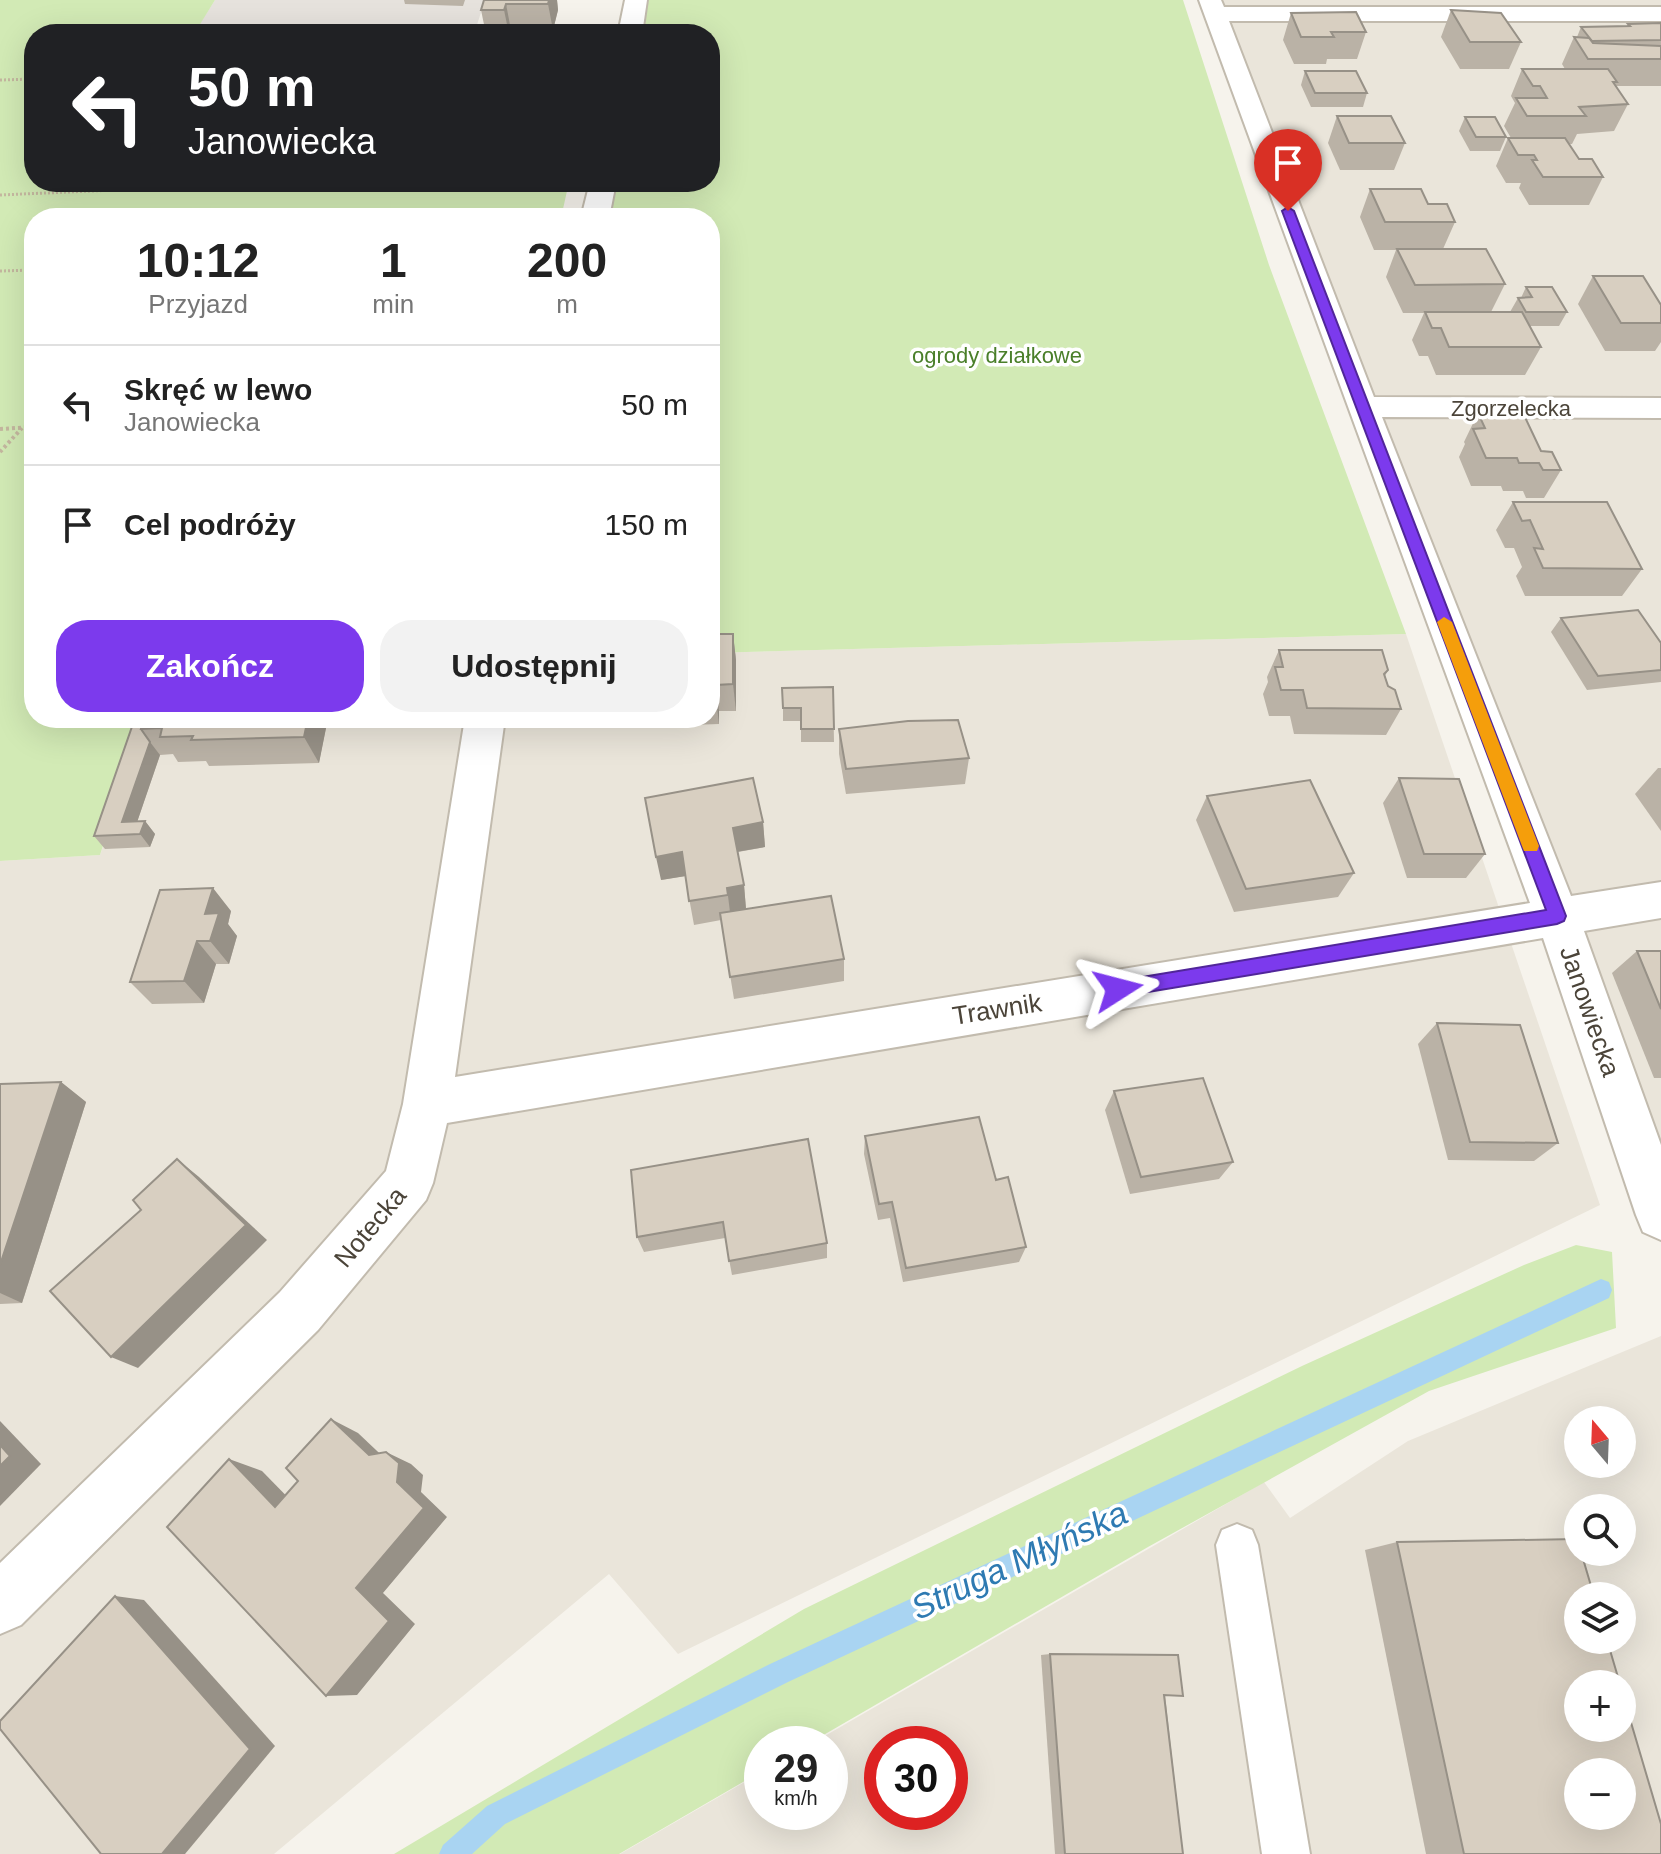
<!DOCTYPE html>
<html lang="pl">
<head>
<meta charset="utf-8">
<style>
  :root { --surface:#fff; --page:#f2f2f2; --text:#222; --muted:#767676; --line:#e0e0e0; --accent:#7c3aed }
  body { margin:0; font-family:Arial,sans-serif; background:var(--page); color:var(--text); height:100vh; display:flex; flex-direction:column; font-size:30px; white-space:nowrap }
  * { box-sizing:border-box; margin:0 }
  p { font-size:26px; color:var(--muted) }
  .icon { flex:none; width:44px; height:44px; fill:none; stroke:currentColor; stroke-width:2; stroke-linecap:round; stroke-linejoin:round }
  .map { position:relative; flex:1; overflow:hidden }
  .panel { position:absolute; left:24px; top:208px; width:696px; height:520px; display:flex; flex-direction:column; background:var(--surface); border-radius:32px; box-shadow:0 8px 32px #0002 }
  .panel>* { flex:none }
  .hud { position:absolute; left:24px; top:24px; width:696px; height:168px; border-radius:32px; box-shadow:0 8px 32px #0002; background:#202124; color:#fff; overflow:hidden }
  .needle { width:52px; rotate:341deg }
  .controls { position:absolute; left:1564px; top:1406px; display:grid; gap:16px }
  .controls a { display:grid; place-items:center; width:72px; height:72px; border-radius:50%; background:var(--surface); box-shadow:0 8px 32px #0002; font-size:40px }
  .speed { position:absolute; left:744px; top:1726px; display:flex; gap:16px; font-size:40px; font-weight:700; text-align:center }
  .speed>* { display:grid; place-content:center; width:104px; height:104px; border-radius:50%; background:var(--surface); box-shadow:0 8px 32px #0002; line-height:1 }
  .speed small { font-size:20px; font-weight:400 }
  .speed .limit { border:12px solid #d22; background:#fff; color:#111 }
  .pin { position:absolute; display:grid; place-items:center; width:68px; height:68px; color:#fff; margin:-82px -34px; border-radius:50% 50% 50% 0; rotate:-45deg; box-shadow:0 0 8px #0007 }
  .pin .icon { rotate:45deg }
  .me { position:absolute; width:88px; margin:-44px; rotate:81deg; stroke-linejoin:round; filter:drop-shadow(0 0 6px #0008) }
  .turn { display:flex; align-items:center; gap:28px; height:168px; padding:0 32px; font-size:36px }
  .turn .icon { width:104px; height:104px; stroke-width:2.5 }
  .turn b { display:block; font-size:56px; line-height:68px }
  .eta { display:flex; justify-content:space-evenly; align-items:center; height:136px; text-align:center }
  .eta b { font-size:48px; font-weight:700; line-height:56px }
  .primary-button { display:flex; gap:16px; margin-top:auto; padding:16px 32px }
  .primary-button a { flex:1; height:92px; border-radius:32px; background:var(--accent); color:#fff; font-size:32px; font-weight:700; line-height:92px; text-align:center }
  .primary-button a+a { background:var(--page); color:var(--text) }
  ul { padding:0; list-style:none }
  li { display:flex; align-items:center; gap:24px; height:120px; padding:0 32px; border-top:2px solid var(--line) }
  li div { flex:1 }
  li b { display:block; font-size:30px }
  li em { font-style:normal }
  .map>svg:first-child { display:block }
</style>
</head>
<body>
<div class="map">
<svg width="1661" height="1854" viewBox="0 0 1661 1854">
  <rect width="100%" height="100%" fill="#f6f3ec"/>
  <!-- residential -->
  <g fill="#eae5da" fill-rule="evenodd">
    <path d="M1210,0H1661V1215Z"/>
    <path d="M1406,634L1600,1205L678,1654L609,1574L274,1854H0V861L100,855L147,718H710V653Z"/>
    <path d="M1661,1336V1854H620L762,1772V1812H830V1744H811L1264,1482L1290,1518L1408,1441ZM1578,1420H1622V1464H1578ZM1578,1508H1622V1552H1578ZM1578,1596H1622V1640H1578ZM1578,1684H1622V1728H1578ZM882,1744H950V1812H882ZM1578,1772H1622V1816H1578Z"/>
  </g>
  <!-- industrial -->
  <path fill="#e6e2dd" d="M215,0H485L474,34H193Z"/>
  <!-- green -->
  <g fill="#d2eab5">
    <path d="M0,0H215L194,34H34V182H569L561,218H34V718H144L100,855L0,861Z"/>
    <path d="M644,0H1183L1269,265L1406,634L710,653V218H607L613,182H710V34H638Z"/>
    <path d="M1576,1245L1612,1252L1616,1328L1429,1391L1148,1547L808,1744H762V1771L619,1854H394L804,1609L1302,1366L1524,1265Z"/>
  </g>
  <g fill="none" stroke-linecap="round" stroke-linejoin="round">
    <!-- stream -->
    <path fill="#a9d4f2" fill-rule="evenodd" d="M1601,1279L1609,1282L1612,1290L1609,1298L788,1682L505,1824L472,1854H439L443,1845L487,1806L770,1664Z"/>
    <!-- lane casing -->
    <g stroke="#c2bbae" stroke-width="4">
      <path id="lane" d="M1237,1524L1252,1530L1258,1545L1310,1854H1262L1216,1545L1222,1530Z"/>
    </g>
    <!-- street casing -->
    <g stroke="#c2bbae" stroke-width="4">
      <g id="street">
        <path d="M625,0H647L642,34H618Z"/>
        <path d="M1199,0H1221L1224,7H1661V21H1229L1374,397L1661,398V418L1382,417L1571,896L1661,882V918L1584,931L1661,1145V1240L1643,1232L1636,1215L1543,938L447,1123L433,1183L426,1200L318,1330L21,1625L0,1634V1563L280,1292L386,1171L403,1104L465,718H505L455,1077L1530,903Z"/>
        <path d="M590,182H616L609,218H581Z"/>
      </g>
    </g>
    <!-- path-far1 -->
    <g stroke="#c4b79f" stroke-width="3" stroke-dasharray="2 2" stroke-linecap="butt">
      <path d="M0,80L34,79"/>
      <path d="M0,195L297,182"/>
      <path d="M0,271L34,270"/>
    </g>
    <!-- path -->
    <g stroke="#c4b79f" stroke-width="4" stroke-dasharray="3 3" stroke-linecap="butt">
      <path d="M0,429L34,427"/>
      <path d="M0,452L22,428"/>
    </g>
    <!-- lane -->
    <use href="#lane" fill="#fff" fill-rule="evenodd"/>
    <!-- street -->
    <use href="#street" fill="#fff" fill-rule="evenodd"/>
  </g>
  <!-- wall -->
  <g fill="#bab2a6">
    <path d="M404,0H465L463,6L405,4Z"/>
    <path d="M484,0H557L558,10L553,30H511L510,34H486L481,10Z"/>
    <path d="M1451,10L1521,42L1509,69H1460L1441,37Z"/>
    <path d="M1291,13L1366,32L1357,59H1327L1326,64H1294L1283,40Z"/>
    <path d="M1661,23V86H1616L1628,104L1614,131L1577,134L1572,144H1569L1579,159L1603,177L1589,205H1529L1519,188L1521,183H1506L1496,166L1508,138H1511L1504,126L1515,103L1511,96L1522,69H1565L1562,64L1574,37H1577L1581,27H1626L1628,24Z"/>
    <path d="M1305,71L1367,93L1363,107H1311L1301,85Z"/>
    <path d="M1337,116L1405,143L1394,170H1340L1328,143Z"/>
    <path d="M1465,117L1506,137L1500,151H1470L1459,131Z"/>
    <path d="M1370,189L1428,204L1455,222L1443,249L1505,284L1491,312H1510L1518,298H1521L1526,287L1567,312L1559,326H1530L1541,347L1525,375H1436L1428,356H1419L1412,340L1424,313H1403L1386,277L1396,250H1374L1360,217Z"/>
    <path d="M1593,276L1661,305V342L1655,351H1605L1578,304Z"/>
    <path d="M1478,413L1541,451L1561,470L1544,498H1526L1523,491H1503L1501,486H1471L1459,457L1465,444L1464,442Z"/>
    <path d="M1513,502L1642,569L1622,596H1525L1516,576L1522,567L1514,548H1505L1496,530Z"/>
    <path d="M1561,618L1661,643V682L1587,690L1551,632Z"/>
    <path d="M710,634H733L736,660V711H719V724L660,726L658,718H710Z"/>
    <path d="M1279,650L1388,670L1385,676L1388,686L1401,709L1386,735L1294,734L1290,716H1269L1263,694L1268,682L1267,677Z"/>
    <path d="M833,687L834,742H801V721H783V708Z"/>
    <path d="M135,718H324L327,723L319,763L209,766L206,761L178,762L173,754L160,755L137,822L145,821L155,834L150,847L105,849L94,836Z"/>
    <path d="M839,729L969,758L965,784L846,794L839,754Z"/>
    <path d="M1658,768H1661V831L1635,794Z"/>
    <path d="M1399,778L1485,854L1466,878H1407L1383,803Z"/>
    <path d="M1207,796L1354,873L1338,897L1234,912L1196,820Z"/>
    <path d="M763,822L765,847L738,852L744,885L746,909L844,959V981L734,999L721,920L694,925L685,876L661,880Z"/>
    <path d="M231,911L228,924L237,936L229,964H216L204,1003L152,1004L130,982Z"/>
    <path d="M1637,951H1661V1078H1654L1612,973Z"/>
    <path d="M1437,1023L1558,1143L1534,1161L1448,1160L1418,1044Z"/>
    <path d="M61,1082L86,1102L22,1303L0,1304V1084Z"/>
    <path d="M1114,1091L1233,1162L1219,1179L1130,1194L1105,1110Z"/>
    <path d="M865,1136L996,1180L1026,1247L1019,1262L903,1282L890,1218L878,1220L864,1154Z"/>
    <path d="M631,1170L827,1243V1258L732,1275L725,1238L644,1252L637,1237Z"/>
    <path d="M1397,1542L1661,1854H1426L1365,1550Z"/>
    <path d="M1050,1654L1165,1695L1183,1854H1055L1041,1655Z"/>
  </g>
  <!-- shaded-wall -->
  <g fill="#979187">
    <path d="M549,0H557L558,10L553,30L548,4Z"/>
    <path d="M506,4L511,30L510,34H509L504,10Z"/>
    <path d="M733,634L736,660V711L733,684Z"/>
    <path d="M716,685L719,711V724L716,698Z"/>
    <path d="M308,718H324L327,723L319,763L304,737Z"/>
    <path d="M150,742L160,755L133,834L122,822Z"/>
    <path d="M145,821L155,834L150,847L140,834Z"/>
    <path d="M763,822L765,847L736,852L733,828Z"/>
    <path d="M682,852L686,876L661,880L656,857Z"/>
    <path d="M744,885L746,909L730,912L727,888Z"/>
    <path d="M213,888L231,911L228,924L237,936L229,964L210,941L205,914Z"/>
    <path d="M197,941L216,964L204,1003L184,981Z"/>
    <path d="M61,1082L86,1102L22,1303L0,1293V1265Z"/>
    <path d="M177,1159L199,1177L267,1240L138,1368L111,1357Z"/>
    <path d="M331,1419L358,1433L394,1467L369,1455Z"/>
    <path d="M0,1421L41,1464L0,1506Z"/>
    <path d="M386,1452L411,1464L423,1475L421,1492L447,1517L383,1593L415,1624L357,1695L326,1696L356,1588L397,1482Z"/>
    <path d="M229,1459L262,1471L306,1516L275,1507Z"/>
    <path d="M115,1596L144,1600L275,1746L185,1854H162Z"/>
  </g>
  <!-- building -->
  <g fill="#d8cfc1" stroke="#979187" stroke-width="2" fill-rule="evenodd">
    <path d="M484,0H549L548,4H506L504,10H481Z"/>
    <path d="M1451,10L1501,13L1521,42H1470Z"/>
    <path d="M1356,12L1366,32H1331L1334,37H1301L1291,13Z"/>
    <path d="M1661,23V40L1592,41L1581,27L1630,26L1628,24Z"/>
    <path d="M1574,37L1589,38L1593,43L1661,46V59H1588Z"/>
    <path d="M1522,69H1608L1617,82H1613L1628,104L1579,107L1586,116H1527L1516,98H1547L1540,86H1533Z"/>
    <path d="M1305,71H1356L1367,93H1315Z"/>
    <path d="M1337,116H1391L1405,143H1349Z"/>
    <path d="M1465,117H1495L1506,137H1476Z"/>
    <path d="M1508,138H1565L1579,159H1592L1603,177H1543L1532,160H1537L1534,155H1518Z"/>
    <path d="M1370,189H1421L1428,204H1447L1455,222H1385Z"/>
    <path d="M1397,249H1486L1505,284L1415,285Z"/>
    <path d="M1593,276H1643L1661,305V323H1621Z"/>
    <path d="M1526,287H1552L1567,312H1526L1518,298L1532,297Z"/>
    <path d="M1425,312H1522L1541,347H1449L1441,328H1432Z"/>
    <path d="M1478,413H1523L1541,451L1552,452L1561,470H1543L1539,463H1519L1517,458H1486L1473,429L1485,428Z"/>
    <path d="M1513,502H1607L1642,569L1543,568L1534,548L1543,549L1530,520L1522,521Z"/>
    <path d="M1638,610L1661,643V670L1598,676L1561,618Z"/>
    <path d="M710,634H733V684L716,685V698H710Z"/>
    <path d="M1279,650H1382L1388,670L1384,674L1388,686L1395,690L1401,709L1307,708L1303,690H1281L1275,667H1283Z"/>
    <path d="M833,687L834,729H801V708H783L782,688Z"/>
    <path d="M135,718H145L141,729L150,742L122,822L145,821L140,834L94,836Z"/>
    <path d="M145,718H308L304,737L191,740L193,736L160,737L162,728L141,729Z"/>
    <path d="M958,720L969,758L846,769L839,729L908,721Z"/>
    <path d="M753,778L763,822L733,828L744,885L727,888L728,895L689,901L682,852L656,857L645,798Z"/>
    <path d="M1399,778L1459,779L1485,854H1424Z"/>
    <path d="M1310,780L1354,873L1246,889L1207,796Z"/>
    <path d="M213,888L205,914L219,913L210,941H197L184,981L130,982L160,890Z"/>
    <path d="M831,896L844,959L730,977L720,913Z"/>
    <path d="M1637,951H1661V1009Z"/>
    <path d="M1437,1023L1520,1025L1558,1143L1470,1142Z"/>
    <path d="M1203,1078L1233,1162L1141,1177L1114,1091Z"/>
    <path d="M61,1082L0,1265V1084Z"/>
    <path d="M979,1117L996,1180L1008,1177L1026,1247L906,1268L892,1202L879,1204L865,1136Z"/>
    <path d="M808,1139L827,1243L729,1261L723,1222L637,1237L631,1170Z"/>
    <path d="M177,1159L246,1225L111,1357L50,1291L141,1210L133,1200Z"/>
    <path d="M331,1419L369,1455L386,1452L399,1463L397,1482L424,1508L356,1588L389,1621L326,1696L167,1527L229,1459L275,1507L298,1481L286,1468Z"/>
    <path d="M0,1445L10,1456L0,1466Z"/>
    <path d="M1577,1539L1578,1552H1581L1594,1596H1578V1640H1607L1620,1684H1578V1728H1622V1692L1661,1824V1854H1464L1397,1542ZM1578,1772H1622V1816H1578Z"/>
    <path d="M115,1596L250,1749L162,1854H101L0,1729V1721Z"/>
    <path d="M1050,1654L1178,1655L1183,1696L1164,1695L1183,1854H1065Z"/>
  </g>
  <!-- route -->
  <path fill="#7c3aed" stroke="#51269a" stroke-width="2" d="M1288,207L1294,211L1566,916L1564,921L1557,924L1118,997L1111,995L1108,989L1111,983L1118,981L1546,910L1282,211Z"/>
  <!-- slow -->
  <path fill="#f59e0b" d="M1444,617L1452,622L1539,846L1537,851H1524L1522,846L1437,622Z"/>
  <g text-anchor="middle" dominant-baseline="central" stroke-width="7" stroke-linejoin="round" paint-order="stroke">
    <!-- far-park labels -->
    <g font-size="22" fill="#4a7f2a" stroke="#fff">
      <text x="997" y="355">ogrody działkowe</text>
    </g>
    <!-- far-street labels -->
    <g font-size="22" fill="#4b4439" stroke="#fff">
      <text x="1511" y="408">Zgorzelecka</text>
    </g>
    <!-- street labels -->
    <g font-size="26" fill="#4b4439" stroke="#fff">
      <text transform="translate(997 1009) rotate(-9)">Trawnik</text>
      <text transform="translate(1590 1011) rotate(71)">Janowiecka</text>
      <text transform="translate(370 1227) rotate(-50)">Notecka</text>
    </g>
    <!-- near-water labels -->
    <g font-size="34" font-style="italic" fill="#2e7ab2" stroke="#fff">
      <text transform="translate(1019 1560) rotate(-25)">Struga Młyńska</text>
    </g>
  </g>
</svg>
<div class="controls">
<a><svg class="needle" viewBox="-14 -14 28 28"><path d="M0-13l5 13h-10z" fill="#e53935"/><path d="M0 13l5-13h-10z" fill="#767676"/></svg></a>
<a><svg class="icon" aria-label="search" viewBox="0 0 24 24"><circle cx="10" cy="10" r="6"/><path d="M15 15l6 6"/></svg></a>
<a><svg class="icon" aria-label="layers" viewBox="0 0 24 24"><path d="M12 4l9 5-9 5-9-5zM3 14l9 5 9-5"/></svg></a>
<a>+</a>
<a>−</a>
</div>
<div class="speed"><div>29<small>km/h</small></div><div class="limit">30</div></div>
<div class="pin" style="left:1288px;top:211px;background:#d93025"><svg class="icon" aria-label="arrive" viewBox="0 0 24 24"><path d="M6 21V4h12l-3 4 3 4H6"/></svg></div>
<svg class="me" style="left:1118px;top:989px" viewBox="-20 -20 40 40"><path d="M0-17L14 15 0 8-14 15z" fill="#7c3aed" stroke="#fff" stroke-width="4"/></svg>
<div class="hud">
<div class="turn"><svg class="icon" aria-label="left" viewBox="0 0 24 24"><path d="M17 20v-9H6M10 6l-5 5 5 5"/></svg><div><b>50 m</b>Janowiecka</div></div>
</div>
<section class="panel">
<div class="eta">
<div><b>10:12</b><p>Przyjazd</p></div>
<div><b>1</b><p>min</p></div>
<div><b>200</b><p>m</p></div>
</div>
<ul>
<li><svg class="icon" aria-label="left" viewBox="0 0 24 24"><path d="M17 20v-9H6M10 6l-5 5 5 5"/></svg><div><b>Skręć w lewo</b><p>Janowiecka</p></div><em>50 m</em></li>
<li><svg class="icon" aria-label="arrive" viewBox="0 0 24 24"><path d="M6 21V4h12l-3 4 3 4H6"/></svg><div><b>Cel podróży</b></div><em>150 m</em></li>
</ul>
<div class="primary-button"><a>Zakończ</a><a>Udostępnij</a></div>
</section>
</div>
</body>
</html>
